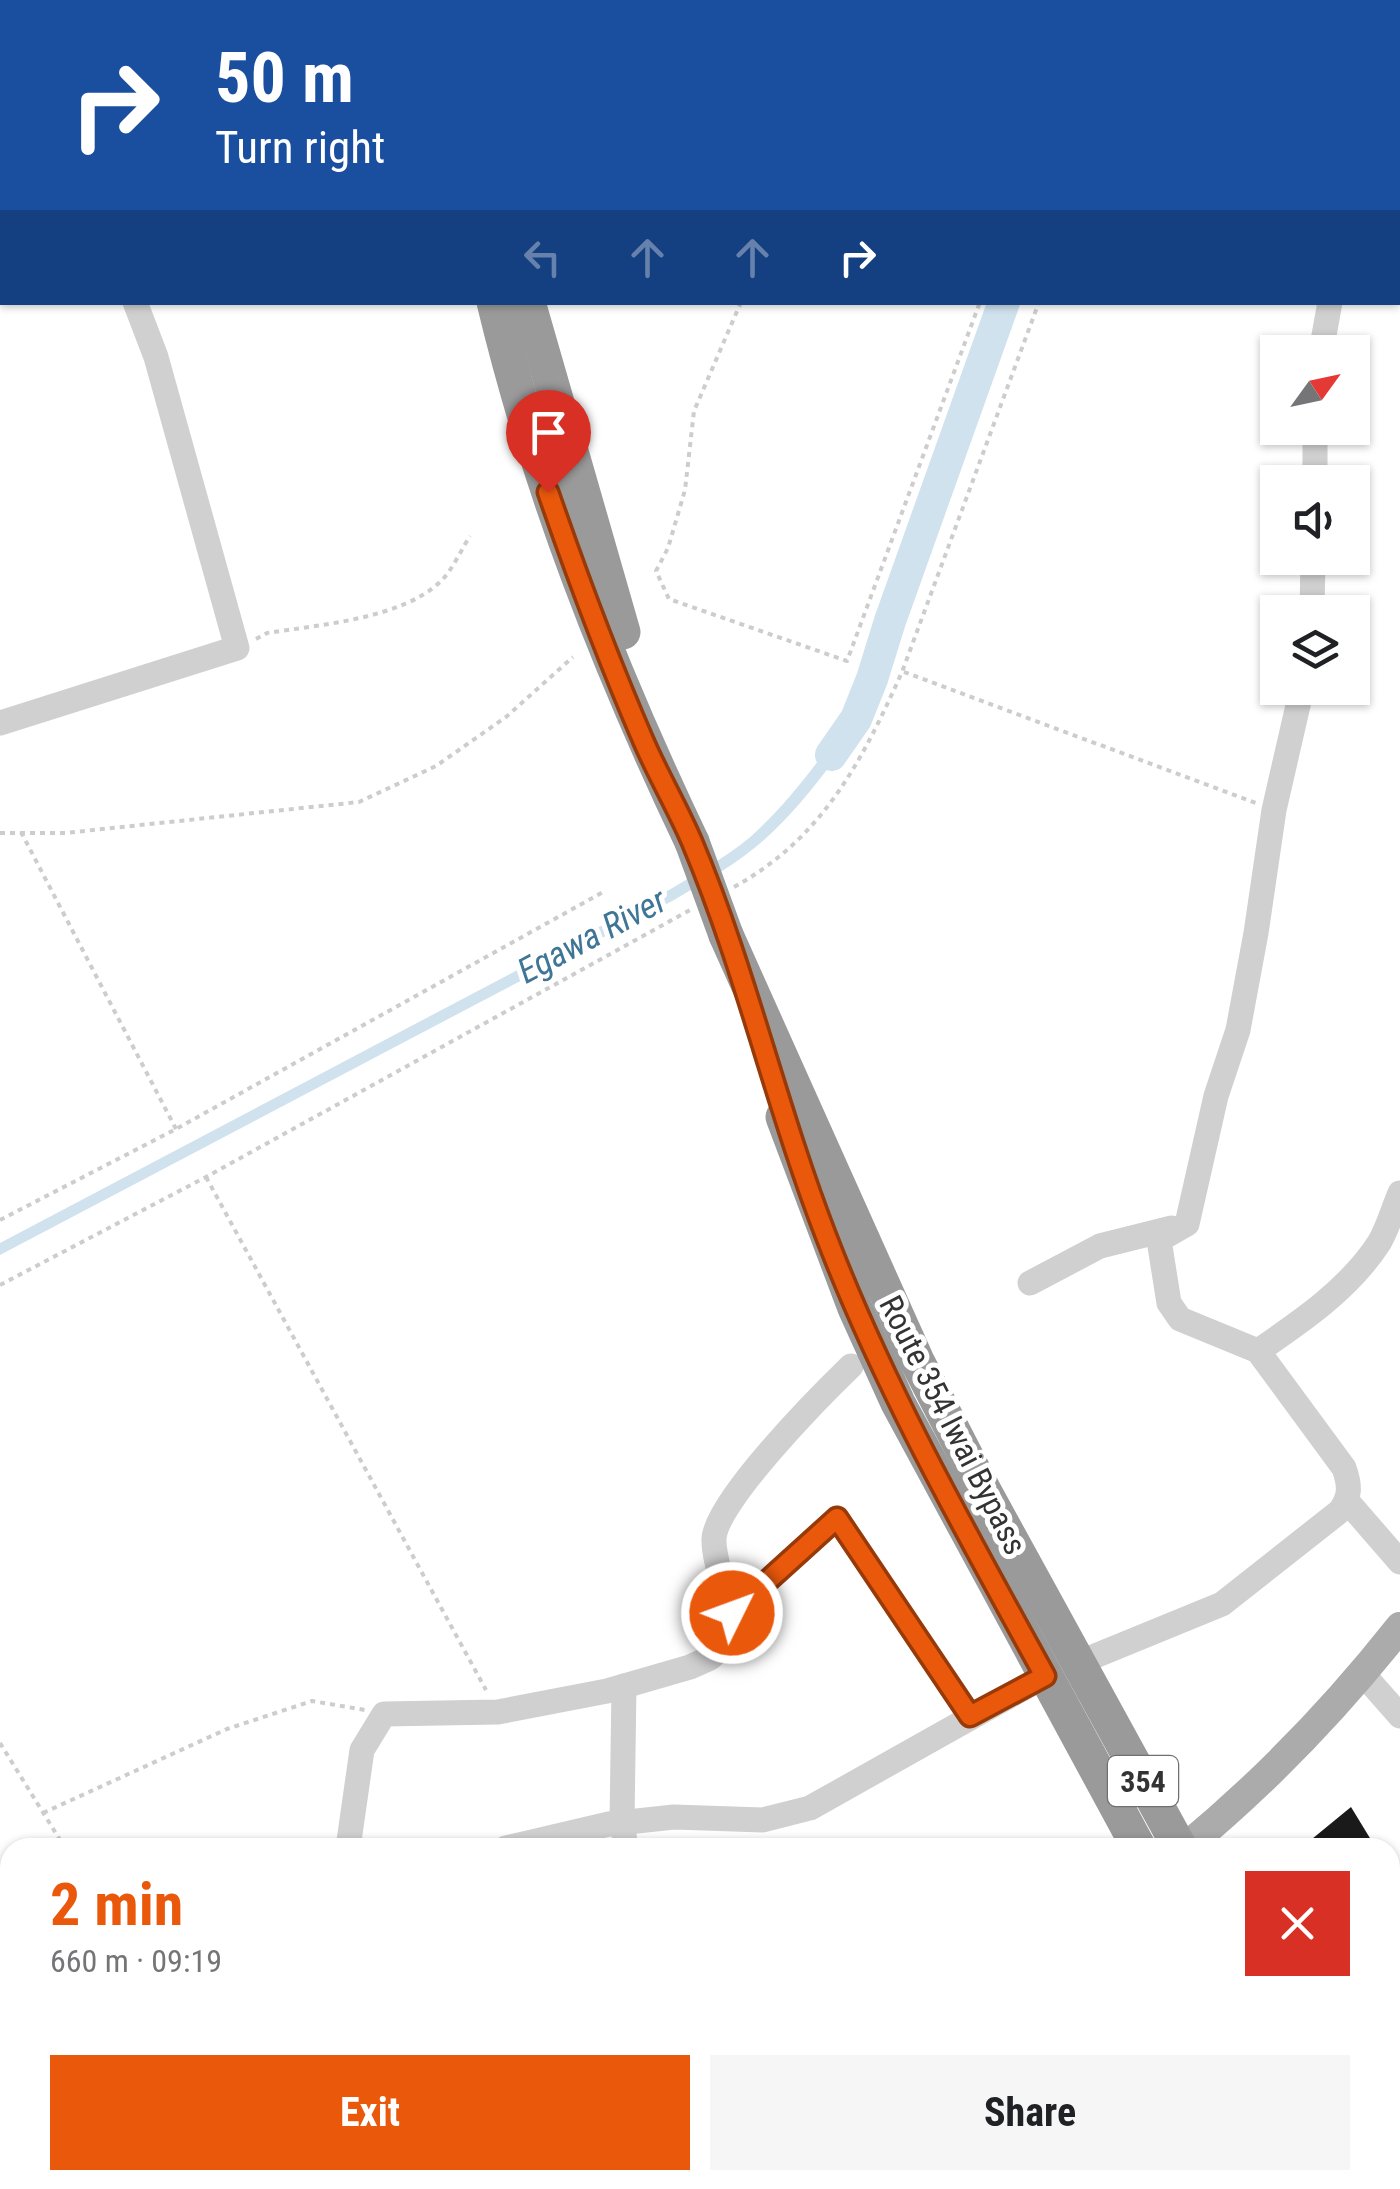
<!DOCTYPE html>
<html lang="en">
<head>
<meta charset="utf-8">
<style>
  :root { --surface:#fff; --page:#f6f6f6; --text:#202124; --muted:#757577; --accent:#ea580c }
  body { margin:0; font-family:"Roboto Condensed",sans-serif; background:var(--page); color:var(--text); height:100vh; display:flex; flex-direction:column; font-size:38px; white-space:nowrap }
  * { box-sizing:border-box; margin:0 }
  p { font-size:32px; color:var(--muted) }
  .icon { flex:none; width:55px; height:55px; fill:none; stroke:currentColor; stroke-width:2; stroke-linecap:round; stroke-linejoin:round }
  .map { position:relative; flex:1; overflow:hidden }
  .side { position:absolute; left:0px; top:1838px; width:1400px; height:352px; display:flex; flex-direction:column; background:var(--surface); border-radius:30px 30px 0 0; box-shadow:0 2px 8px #0004 }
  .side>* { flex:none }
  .banner { position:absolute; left:0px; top:0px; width:1400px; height:305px; box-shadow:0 2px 8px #0004; background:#1a4fa0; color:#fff; overflow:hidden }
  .needle { width:65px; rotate:57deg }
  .controls { position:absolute; left:1260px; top:335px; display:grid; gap:20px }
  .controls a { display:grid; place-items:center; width:110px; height:110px; border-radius:0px; background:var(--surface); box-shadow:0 2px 8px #0004; font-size:50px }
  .pin { position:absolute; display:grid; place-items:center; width:85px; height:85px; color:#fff; margin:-102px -42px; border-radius:50% 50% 50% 0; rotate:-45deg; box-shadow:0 0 10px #0007 }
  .pin .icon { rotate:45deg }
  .me { position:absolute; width:110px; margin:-55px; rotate:48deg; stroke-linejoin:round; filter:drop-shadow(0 0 8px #0008) }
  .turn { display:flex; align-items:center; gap:35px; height:210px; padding:0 50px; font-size:45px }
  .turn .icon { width:130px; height:130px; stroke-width:2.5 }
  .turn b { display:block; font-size:70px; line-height:85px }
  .lanes { display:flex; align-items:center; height:95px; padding:0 50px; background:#0003; justify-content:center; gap:50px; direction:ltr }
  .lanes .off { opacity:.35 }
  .round { display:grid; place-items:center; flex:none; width:105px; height:105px; border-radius:0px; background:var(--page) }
  .summary { display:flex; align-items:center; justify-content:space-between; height:170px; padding:0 50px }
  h1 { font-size:60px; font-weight:700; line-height:75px; color:var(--accent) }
  .primary-button { display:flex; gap:20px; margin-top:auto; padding:20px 50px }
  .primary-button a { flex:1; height:115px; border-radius:0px; background:var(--accent); color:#fff; font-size:40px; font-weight:700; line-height:115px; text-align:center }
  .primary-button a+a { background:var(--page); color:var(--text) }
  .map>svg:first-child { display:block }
</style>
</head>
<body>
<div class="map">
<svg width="1400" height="2189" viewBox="0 0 1400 2189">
  <rect width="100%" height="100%" fill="#fff"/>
  <!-- water -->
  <path fill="#cfe2ee" d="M851,716L859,724C832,764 801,807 765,839C738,863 706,881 674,900L0,1255V1243L669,890C700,871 735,853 761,827C794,795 824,754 851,716Z"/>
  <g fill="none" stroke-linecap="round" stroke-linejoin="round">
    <!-- river -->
    <g stroke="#cfe2ee" stroke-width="32">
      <path d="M1129,2L1130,0"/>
      <path d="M831,755L856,719L872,679L890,621L1004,302"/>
    </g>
  </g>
  <!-- building -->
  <path fill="#1a1a1a" d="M1351,1807L1376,1848H1301Z"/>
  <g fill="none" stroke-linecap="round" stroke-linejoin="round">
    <!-- path -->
    <g stroke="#cdcdcd" stroke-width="4" stroke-dasharray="5 5" stroke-linecap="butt">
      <path d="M729,2L730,0"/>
      <path d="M1091,2L1092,0"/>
      <path d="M1155,2L1156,0"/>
      <path d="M1248,2V0"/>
      <path d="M741,302L694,411L685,490L668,548L656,571L669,599L847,661L980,302"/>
      <path d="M256,639L267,633C318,625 401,619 440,582C452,571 461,550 470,536"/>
      <path d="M904,672L1256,803"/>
      <path d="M21,832L176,1129"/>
      <path d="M0,833H65L359,802L436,766L506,717L573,657"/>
      <path d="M734,887C823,838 862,761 902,672L1039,302"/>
      <path d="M206,1177L486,1690"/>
      <path d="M0,1220L176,1129L605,891"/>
      <path d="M0,1285L206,1177L690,910"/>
      <path d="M0,1743L65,1848"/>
      <path d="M43,1813L227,1729L312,1701L365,1710"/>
      <path d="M757,2180L762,2189"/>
    </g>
    <!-- minor -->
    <g stroke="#d0d0d0" stroke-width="25">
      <path d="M253,0L255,2"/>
      <path d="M398,0V2"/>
      <path d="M363,2L364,0"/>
      <path d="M1398,93L1400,88"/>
      <path d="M0,192H2"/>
      <path d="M1321,352L1330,302"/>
      <path d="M1315,482V428"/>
      <path d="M1312,612L1313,558"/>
      <path d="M0,723L237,648L156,357L135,302"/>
      <path d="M1030,1283L1100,1246L1172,1228"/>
      <path d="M1258,1351C1302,1321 1349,1289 1379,1243C1388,1228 1393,1209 1400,1193"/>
      <path d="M1347,1501L1400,1562"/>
      <path d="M732,1613L837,1518L971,1717"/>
      <path d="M1078,1663L1222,1604L1340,1511C1351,1496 1350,1485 1344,1468L1258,1351L1180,1319L1169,1303L1159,1240L1187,1224L1216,1096L1238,1030L1256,933L1274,810L1302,688"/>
      <path d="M1363,1674L1400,1716"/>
      <path d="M624,1686L622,1822L626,1848"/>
      <path d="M348,1848L362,1750L384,1714L498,1712L607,1691L690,1667L710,1658L734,1637C732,1608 713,1562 714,1539C715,1502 821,1395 851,1366"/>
      <path d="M506,1848L609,1824L674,1817L763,1820L810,1808L1045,1676"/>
      <path d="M1390,2080L1400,2074"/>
      <path d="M0,2088L10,2097"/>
      <path d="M0,2155L10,2148"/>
      <path d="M1390,2164L1400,2185"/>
      <path d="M221,2180L231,2189"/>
    </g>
    <!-- major -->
    <g stroke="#ababab" stroke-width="30">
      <path d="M1398,40H1400"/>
      <path d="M0,231H2"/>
      <path d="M1185,1848C1265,1782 1336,1708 1400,1627"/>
      <path d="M689,2189L698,2180"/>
    </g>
    <!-- highway -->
    <g stroke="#9a9a9a" stroke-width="35">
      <path d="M426,0L427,2"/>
      <path d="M459,0L460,2"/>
      <path d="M494,302C539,490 609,668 692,842"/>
      <path d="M528,302L623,632"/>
      <path d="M726,935L917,1361L983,1489L1180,1848"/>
      <path d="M783,1117L855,1308L898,1403L1139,1848"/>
      <path d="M1324,2180L1329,2189"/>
      <path d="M1364,2180L1369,2189"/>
    </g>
    <!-- highway-bridge -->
    <path stroke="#9a9a9a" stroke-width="35" d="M692,842L726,935"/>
  </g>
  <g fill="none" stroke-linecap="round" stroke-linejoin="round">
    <!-- route casing -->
    <g stroke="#983908" stroke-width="25">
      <path id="route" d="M548,492C577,576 608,659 643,740C658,775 677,807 692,842C746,970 776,1107 826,1236C885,1390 966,1532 1045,1676L970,1716L837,1518L732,1613"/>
    </g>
    <!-- route -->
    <use href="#route" stroke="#ea580c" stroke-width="18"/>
  </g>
  <g text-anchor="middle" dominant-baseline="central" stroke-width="10" stroke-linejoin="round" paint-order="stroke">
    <!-- shield labels -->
    <rect fill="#fff" stroke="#707070" stroke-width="2.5" x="1108" y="1756" width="70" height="50" rx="8"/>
    <g font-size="30" font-weight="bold" fill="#333">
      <text x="1143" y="1781">354</text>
    </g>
    <!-- street labels -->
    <g font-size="32" fill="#333" stroke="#fff">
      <text transform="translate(953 1425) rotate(63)">Route 354 Iwai Bypass</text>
    </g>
    <!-- water labels -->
    <g font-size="35" font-style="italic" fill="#3f7597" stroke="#fff">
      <text transform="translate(592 936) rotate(-28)">Egawa River</text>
    </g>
  </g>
</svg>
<div class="controls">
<a><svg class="needle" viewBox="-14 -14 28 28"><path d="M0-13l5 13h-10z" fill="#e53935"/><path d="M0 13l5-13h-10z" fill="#757577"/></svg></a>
<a><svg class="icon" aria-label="sound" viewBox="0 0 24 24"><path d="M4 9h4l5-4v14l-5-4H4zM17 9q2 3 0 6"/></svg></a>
<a><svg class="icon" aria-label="layers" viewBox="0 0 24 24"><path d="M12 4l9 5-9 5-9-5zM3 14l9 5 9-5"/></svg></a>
</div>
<div class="pin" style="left:548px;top:492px;background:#d93025"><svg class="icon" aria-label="arrive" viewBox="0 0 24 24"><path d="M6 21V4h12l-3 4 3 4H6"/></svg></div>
<svg class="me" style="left:732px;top:1613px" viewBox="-20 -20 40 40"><circle r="17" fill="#ea580c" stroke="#fff" stroke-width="3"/><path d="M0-11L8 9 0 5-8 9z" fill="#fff"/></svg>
<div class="banner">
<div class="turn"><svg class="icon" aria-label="right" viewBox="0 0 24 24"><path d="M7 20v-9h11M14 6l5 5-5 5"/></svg><div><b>50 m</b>Turn right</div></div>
<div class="lanes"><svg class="icon off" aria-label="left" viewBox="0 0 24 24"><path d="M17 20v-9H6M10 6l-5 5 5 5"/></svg><svg class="icon off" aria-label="ahead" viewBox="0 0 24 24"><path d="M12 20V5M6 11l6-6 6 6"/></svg><svg class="icon off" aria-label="ahead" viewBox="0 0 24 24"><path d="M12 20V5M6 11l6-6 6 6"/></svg><svg class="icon" aria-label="right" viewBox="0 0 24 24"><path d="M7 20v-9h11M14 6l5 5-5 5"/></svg></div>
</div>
<section class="side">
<div class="summary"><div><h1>2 min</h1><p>660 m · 09:19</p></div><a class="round" style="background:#d93025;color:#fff"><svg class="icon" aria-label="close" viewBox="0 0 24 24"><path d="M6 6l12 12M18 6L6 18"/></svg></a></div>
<div class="primary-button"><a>Exit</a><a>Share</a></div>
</section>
</div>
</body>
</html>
